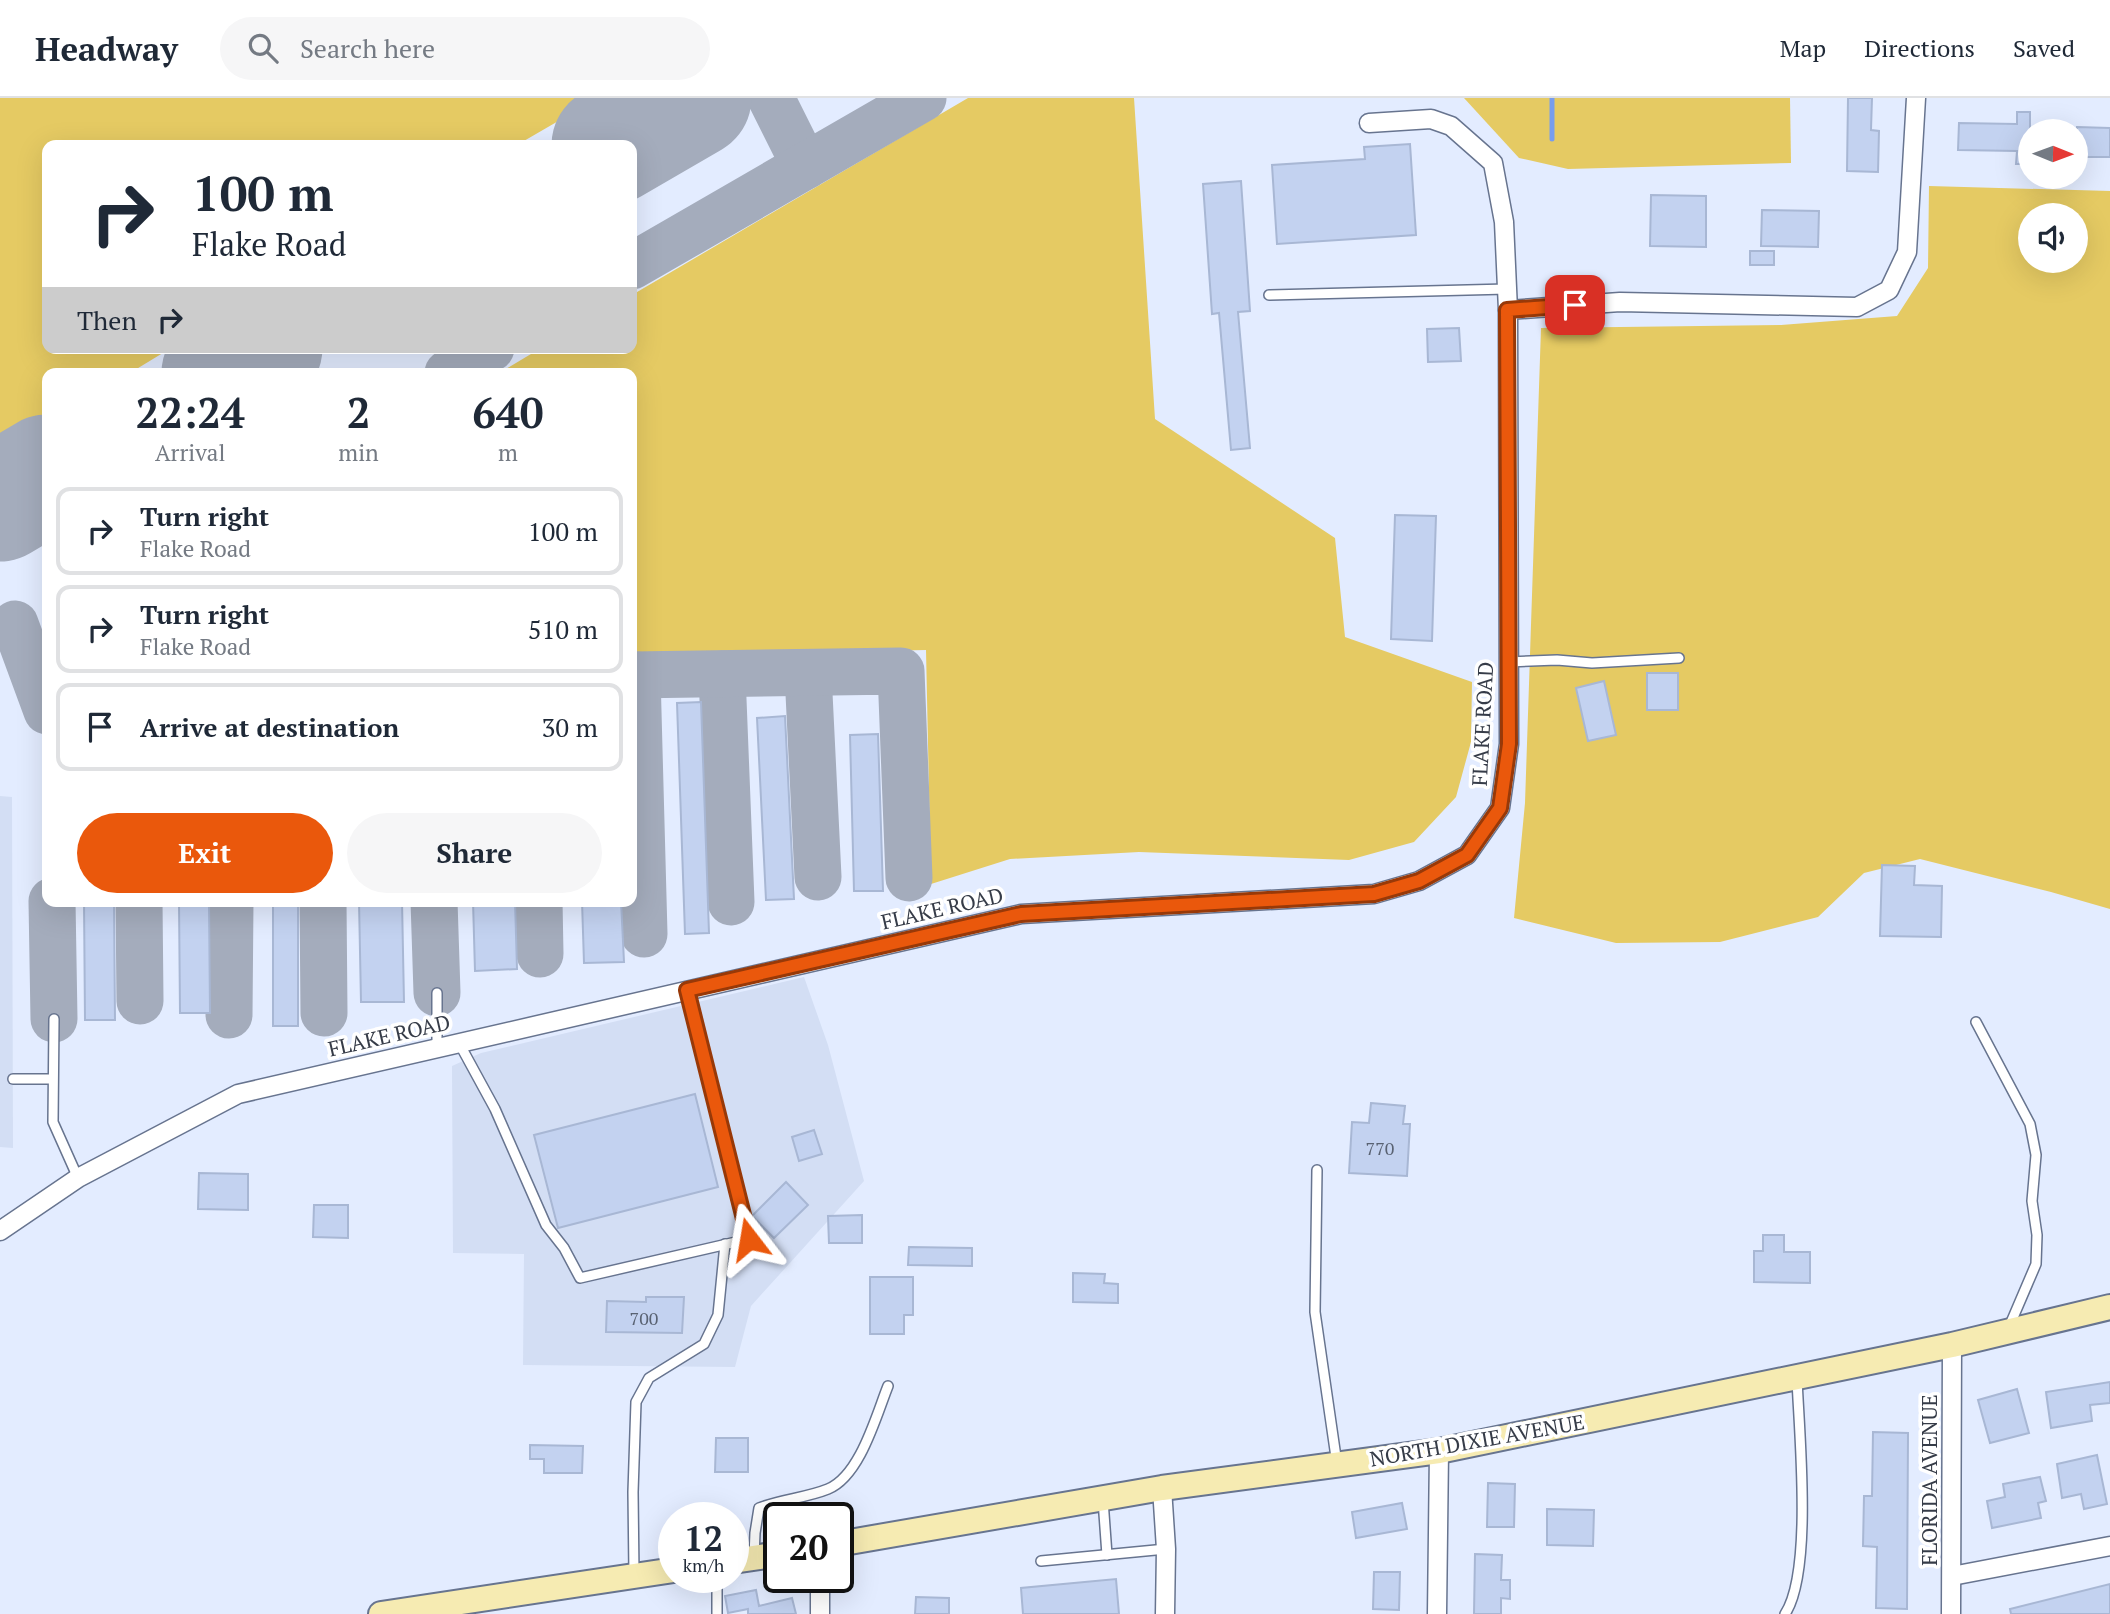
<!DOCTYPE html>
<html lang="en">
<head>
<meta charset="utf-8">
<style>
  :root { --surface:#fff; --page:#f6f6f7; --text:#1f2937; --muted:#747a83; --line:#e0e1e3; --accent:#ea580c }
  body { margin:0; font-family:"PT Serif",serif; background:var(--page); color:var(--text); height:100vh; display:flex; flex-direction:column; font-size:26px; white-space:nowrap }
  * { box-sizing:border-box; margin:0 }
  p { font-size:23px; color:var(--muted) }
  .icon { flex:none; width:38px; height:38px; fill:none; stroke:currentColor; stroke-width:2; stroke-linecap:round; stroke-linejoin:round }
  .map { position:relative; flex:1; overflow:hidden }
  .panel { position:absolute; left:42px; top:270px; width:595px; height:539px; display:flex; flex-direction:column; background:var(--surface); border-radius:14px; box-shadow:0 7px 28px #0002 }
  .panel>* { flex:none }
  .top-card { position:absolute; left:42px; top:42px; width:595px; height:214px; border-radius:14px; box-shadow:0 7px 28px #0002; background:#fff; color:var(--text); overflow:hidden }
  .needle { width:46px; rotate:91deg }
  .fabs { position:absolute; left:2018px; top:21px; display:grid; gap:14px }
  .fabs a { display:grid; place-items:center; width:70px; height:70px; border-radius:50%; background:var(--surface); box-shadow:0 7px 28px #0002; font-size:35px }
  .speed { position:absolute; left:658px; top:1404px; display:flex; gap:14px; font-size:35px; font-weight:700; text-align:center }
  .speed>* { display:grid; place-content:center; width:91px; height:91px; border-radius:50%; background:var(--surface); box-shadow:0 7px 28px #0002; line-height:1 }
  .speed small { font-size:18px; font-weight:400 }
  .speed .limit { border:4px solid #111; border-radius:10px; background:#fff; color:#111 }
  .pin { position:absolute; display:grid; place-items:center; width:60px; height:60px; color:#fff; margin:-30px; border-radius:14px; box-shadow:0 4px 10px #0006 }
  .me { position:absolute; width:77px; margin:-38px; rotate:346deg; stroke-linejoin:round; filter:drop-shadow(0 0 5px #0008) }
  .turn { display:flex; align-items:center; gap:24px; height:147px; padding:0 35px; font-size:32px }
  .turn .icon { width:91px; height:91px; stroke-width:2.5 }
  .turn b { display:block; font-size:49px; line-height:60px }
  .then { display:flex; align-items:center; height:66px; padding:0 35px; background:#0003; gap:14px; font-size:26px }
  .eta { display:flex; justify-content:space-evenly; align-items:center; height:119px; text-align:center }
  .eta b { font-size:42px; font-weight:600; line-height:49px }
  .primary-button { display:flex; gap:14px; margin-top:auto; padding:14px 35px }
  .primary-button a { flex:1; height:80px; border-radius:42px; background:var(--accent); color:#fff; font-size:28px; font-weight:600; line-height:80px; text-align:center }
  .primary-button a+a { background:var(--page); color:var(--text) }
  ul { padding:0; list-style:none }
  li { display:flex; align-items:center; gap:21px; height:88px; margin:0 14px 10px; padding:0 21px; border:4px solid var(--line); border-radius:14px }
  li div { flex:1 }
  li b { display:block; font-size:26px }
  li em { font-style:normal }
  header { display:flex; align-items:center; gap:42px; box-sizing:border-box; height:98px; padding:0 35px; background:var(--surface); border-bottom:2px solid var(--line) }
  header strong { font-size:33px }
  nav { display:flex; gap:38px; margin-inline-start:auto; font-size:24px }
  .search { width:490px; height:63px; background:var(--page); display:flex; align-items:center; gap:18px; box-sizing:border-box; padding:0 24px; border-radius:38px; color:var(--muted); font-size:26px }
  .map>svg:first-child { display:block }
</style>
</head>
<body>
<header>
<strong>Headway</strong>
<div class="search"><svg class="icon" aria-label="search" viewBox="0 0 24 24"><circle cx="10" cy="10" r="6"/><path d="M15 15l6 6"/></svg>Search here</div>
<nav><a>Map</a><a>Directions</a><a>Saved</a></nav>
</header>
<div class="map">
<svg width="2110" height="1516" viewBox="0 0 2110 1516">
  <rect width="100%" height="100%" fill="#e3ecff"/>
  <!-- built -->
  <g fill="#d3def4">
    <path d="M0,698L12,699L13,1050L0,1049Z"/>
    <path d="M804,879L828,947L864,1083L751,1208L735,1269L523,1267L524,1156L453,1155L452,968L481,955Z"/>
  </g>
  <!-- green -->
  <g fill="#e5ca63" fill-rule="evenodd">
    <path d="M0,0H598L517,47H47V250H171L130,275H47V323L0,351Z"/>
    <path d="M968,0H1134L1155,321L1335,440L1345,539L1472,584L1471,644L1456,699L1414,744L1349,762L1139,754L1010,761L931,786L926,552L632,558V275H499L541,250H632V197Z"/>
    <path d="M1464,0H1790L1791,65L1568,71L1519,60Z"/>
    <path d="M1929,88L2110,93V811L2051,794L1920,761L1864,775L1818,819L1720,844L1616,845L1514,820L1525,705L1541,230L1781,227L1897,218L1928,170ZM2030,117H2076V163H2030Z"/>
  </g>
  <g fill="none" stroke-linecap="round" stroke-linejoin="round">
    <!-- stream -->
    <path stroke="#789dee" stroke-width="5" d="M1552,41V0"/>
    <!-- taxiway -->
    <g stroke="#a4acbc" stroke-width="47">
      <path d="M771,0L805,68"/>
      <path d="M632,168L923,0"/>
      <path d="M448,275L491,250"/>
      <path d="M15,526L47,613"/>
      <path d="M808,575L818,779"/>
      <path d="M722,576L731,804"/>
      <path d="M632,577L901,573L909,780"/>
      <path d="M637,577L644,836"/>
      <path d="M52,803L54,921"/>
      <path d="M139,803L140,903"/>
      <path d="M323,803L324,915"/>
      <path d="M434,803L437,895"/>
      <path d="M539,803L540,856"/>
      <path d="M229,917L230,803"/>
    </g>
    <!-- runway -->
    <g stroke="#a4acbc" stroke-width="119">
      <path d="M611,47L692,0"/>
      <path d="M221,275L263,250"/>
      <path d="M0,404L47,376"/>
    </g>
  </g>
  <!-- building -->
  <g fill="#c3d2f0" stroke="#a8b7d4" stroke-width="2">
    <path d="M1848,0H1872L1871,32L1879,33L1878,74L1847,73Z"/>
    <path d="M2017,14H2030V66H2016L2017,53L1958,52L1959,25L2017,26Z"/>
    <path d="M2077,29L2110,30V59H2077Z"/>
    <path d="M1410,46L1416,137L1277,146L1272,67L1365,61L1364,49Z"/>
    <path d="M1241,83L1250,213L1238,214L1250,350L1231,352L1219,215L1212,216L1203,86Z"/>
    <path d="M1651,97L1706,98V149L1650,148Z"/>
    <path d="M1762,112L1819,113L1818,149L1761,148Z"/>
    <rect x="1750" y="153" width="24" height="14"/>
    <path d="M1459,230L1461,263L1428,264L1427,231Z"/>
    <path d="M1395,417L1436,418L1432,543L1391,541Z"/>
    <rect x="1647" y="575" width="31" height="37"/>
    <path d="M1604,583L1616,637L1588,643L1576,590Z"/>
    <path d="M701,604L709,835L685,836L677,605Z"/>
    <path d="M785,618L794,801L766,802L757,620Z"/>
    <path d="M878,636L883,793H854L850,637Z"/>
    <path d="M1882,767L1915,768L1914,787L1942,788L1941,839L1880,838Z"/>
    <path d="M84,803H114L115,922H85Z"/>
    <path d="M179,803H209L210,915H180Z"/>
    <rect x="273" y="803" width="25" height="125"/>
    <path d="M359,803H402L404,904H361Z"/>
    <path d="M473,803H515L517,871L475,873Z"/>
    <path d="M582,803H621L624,864L584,865Z"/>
    <path d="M695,996L718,1089L558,1130L534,1037Z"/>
    <path d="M1371,1005L1405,1008L1403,1026H1410L1407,1078L1349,1075L1352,1024L1369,1025Z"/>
    <path d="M814,1032L822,1056L799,1063L792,1039Z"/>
    <path d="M199,1075L248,1076V1112L198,1111Z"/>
    <path d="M786,1084L808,1107L774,1140L752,1118Z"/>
    <path d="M314,1107H348V1140L313,1139Z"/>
    <path d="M862,1117V1145H829L828,1118Z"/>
    <path d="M1763,1137H1784V1154H1810V1185L1754,1184V1153H1763Z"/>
    <path d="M909,1149L972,1150V1168L908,1167Z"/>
    <path d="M1073,1175L1105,1176L1104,1185L1118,1186V1205L1073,1204Z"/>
    <path d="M870,1179H913V1217H904V1236H870Z"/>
    <path d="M646,1199H684L682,1235L606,1234L607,1203L646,1204Z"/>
    <path d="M2110,1284V1305L2090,1307L2092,1323L2051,1330L2046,1294Z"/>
    <path d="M2017,1291L2029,1335L1990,1345L1978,1302Z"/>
    <path d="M1873,1334L1908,1335L1907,1511L1876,1510L1877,1449L1863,1448L1864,1398H1872Z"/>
    <path d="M716,1340H748V1374H715Z"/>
    <path d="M530,1347L583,1348L582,1375H544V1361H530Z"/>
    <path d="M2097,1357L2107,1406L2084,1411L2081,1396L2062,1400L2057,1366Z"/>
    <path d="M2040,1379L2046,1403L2038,1405L2041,1420L1992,1430L1987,1403L2005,1399L2003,1386Z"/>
    <path d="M1488,1385L1515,1386L1514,1429H1487Z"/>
    <path d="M1402,1405L1407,1431L1356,1440L1352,1414Z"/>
    <path d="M1547,1411L1594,1412L1593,1448L1547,1447Z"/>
    <path d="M1475,1456L1502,1457L1501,1482H1510V1501L1501,1500V1516H1474Z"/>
    <path d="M1374,1474H1400L1399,1512L1373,1511Z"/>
    <path d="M1116,1481L1119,1516H1023L1021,1490Z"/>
    <path d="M2110,1486V1516H2011L2010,1511Z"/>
    <path d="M756,1492L759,1508L792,1500L796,1516H748V1511L728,1515L725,1498Z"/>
    <path d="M916,1499L949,1500V1516H915Z"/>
  </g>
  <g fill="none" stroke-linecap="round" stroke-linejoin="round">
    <!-- lane casing -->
    <g stroke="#67748f" stroke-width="12">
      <g id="lane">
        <path d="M1269,197L1507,191"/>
        <path d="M1508,564L1557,562L1592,565L1679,560"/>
        <path d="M54,921L53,1024L78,1080"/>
        <path d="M1976,924L2030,1026L2036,1057L2032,1103L2037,1137L2036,1166L2009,1229"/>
        <path d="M459,945L495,1011L546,1127L564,1150L580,1180L749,1141L687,892"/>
        <path d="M437,950V895"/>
        <path d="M13,981H52"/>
        <path d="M1317,1072L1315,1214L1337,1366"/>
        <path d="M1103,1402L1107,1457"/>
        <path d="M754,1458L755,1435L759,1410C782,1401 806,1400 828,1391C860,1378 876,1318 888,1288"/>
        <path d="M1041,1463L1166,1451"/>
        <path d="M634,1476L633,1394L636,1304L649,1280L704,1246L718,1217L725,1146"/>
        <path d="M717,1479V1516"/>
        <path d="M1785,1516C1813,1474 1799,1334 1797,1281"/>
      </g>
    </g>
    <!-- street casing -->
    <g stroke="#67748f" stroke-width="21">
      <g id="street">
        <path d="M1508,212L1620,204L1857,209L1889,192L1907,154L1916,0"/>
        <path d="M0,1133L78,1080L238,996L1021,816L1374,796L1419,783L1467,757L1500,710L1509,646L1508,212L1504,124L1493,65L1451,28L1431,21L1369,25"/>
        <path d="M1162,1390L1166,1451L1165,1516"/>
        <path d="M1952,1478L2110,1448"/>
        <path d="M820,1516V1479"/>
        <path d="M1437,1516L1439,1353"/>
        <path d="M1951,1516L1952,1247"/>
      </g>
    </g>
    <!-- secondary casing -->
    <g stroke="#67748f" stroke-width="28">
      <g id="secondary">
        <path d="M838,1446L1162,1390L1439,1353L1952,1247L2110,1209"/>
        <path d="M733,1463L779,1456"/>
        <path d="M381,1516L674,1472"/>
      </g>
    </g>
    <!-- lane -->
    <use href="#lane" stroke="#fff" stroke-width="9"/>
    <!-- street -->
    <use href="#street" stroke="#fff" stroke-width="18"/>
    <!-- secondary -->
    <use href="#secondary" stroke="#f6ebb2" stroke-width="24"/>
  </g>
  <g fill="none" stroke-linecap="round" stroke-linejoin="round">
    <!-- route casing -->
    <g stroke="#983908" stroke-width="18">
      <path id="route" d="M749,1141L687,892L1021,816L1374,796L1419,783L1467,757L1500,710L1509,646L1507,212L1575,207"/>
    </g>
    <!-- route -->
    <use href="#route" stroke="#ea580c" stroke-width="12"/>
  </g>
  <g text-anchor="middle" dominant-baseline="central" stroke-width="7" stroke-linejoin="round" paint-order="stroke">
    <!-- number labels -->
    <g font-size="18" fill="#596272">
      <text x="1380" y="1050">770</text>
      <text x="644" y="1220">700</text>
    </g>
    <!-- street labels -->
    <g font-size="21" fill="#363c48" stroke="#fff">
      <text transform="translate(1482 626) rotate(-87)">FLAKE ROAD</text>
      <text transform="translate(942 810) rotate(-13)">FLAKE ROAD</text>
      <text transform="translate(389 937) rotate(-13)">FLAKE ROAD</text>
      <text transform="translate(1477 1342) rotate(-10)">NORTH DIXIE AVENUE</text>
      <text transform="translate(1929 1382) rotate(-90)">FLORIDA AVENUE</text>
    </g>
  </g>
</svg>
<div class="fabs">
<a><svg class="needle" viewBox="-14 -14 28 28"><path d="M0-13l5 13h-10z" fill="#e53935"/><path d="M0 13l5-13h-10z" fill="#747a83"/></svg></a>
<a><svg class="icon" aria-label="sound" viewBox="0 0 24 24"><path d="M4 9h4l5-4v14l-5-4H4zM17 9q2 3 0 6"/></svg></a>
</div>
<div class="speed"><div>12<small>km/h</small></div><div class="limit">20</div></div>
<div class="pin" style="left:1575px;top:207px;background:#d93025"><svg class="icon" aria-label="arrive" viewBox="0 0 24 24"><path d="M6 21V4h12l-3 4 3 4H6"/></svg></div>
<svg class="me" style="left:749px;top:1141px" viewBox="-20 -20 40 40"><path d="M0-17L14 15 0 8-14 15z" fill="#ea580c" stroke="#fff" stroke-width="4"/></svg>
<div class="top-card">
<div class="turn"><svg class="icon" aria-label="right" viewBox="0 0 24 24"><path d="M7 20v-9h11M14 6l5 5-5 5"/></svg><div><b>100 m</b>Flake Road</div></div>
<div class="then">Then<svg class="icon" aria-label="right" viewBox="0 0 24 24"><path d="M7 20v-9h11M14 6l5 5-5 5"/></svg></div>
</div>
<section class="panel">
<div class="eta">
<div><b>22:24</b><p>Arrival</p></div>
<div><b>2</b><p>min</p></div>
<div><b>640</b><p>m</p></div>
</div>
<ul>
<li><svg class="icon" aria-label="right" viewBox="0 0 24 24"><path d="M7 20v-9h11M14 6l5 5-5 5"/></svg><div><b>Turn right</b><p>Flake Road</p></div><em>100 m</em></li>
<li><svg class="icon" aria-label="right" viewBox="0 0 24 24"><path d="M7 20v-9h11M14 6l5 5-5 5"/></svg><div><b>Turn right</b><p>Flake Road</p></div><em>510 m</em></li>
<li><svg class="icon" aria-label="arrive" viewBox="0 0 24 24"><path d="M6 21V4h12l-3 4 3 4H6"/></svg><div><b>Arrive at destination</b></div><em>30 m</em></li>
</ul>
<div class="primary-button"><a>Exit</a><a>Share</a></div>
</section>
</div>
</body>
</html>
